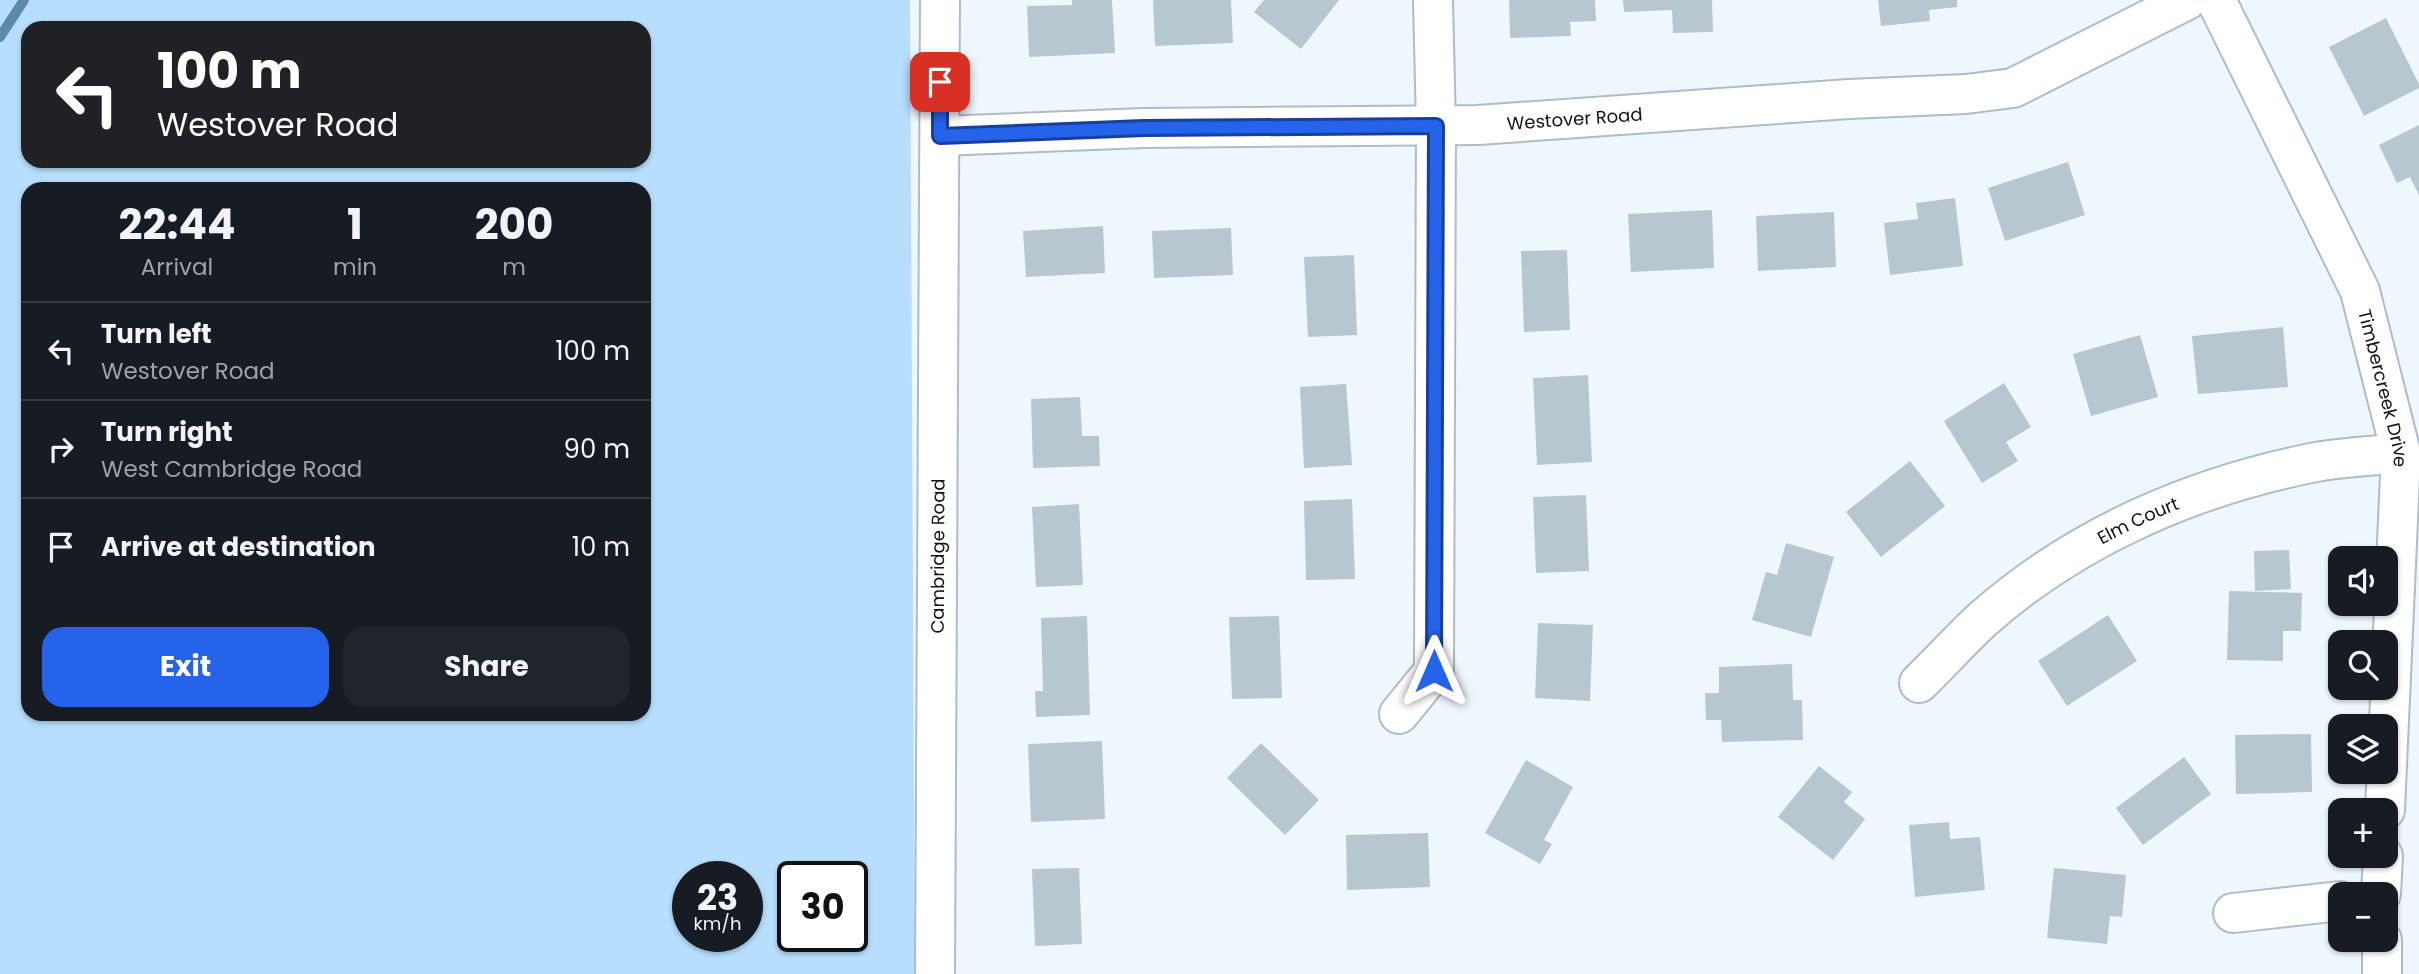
<!DOCTYPE html>
<html lang="en">
<head>
<meta charset="utf-8">
<style>
  :root { --surface:#171b24; --page:#20242c; --text:#f1f3f6; --muted:#9ea1a6; --line:#363941; --accent:#2563eb }
  body { margin:0; font-family:Poppins,sans-serif; background:var(--page); color:var(--text); height:100vh; display:flex; flex-direction:column; font-size:26px; white-space:nowrap }
  * { box-sizing:border-box; margin:0 }
  p { font-size:23px; color:var(--muted) }
  .icon { flex:none; width:38px; height:38px; fill:none; stroke:currentColor; stroke-width:2; stroke-linecap:round; stroke-linejoin:round }
  .map { position:relative; flex:1; overflow:hidden }
  .side { position:absolute; left:21px; top:182px; width:630px; height:539px; display:flex; flex-direction:column; background:var(--surface); border-radius:21px; box-shadow:0 2px 5px #0004 }
  .side>* { flex:none }
  .top-card { position:absolute; left:21px; top:21px; width:630px; height:147px; border-radius:21px; box-shadow:0 2px 5px #0004; background:#202124; color:#fff; overflow:hidden }
  .buttons { position:absolute; left:2328px; top:546px; display:grid; gap:14px }
  .buttons a { display:grid; place-items:center; width:70px; height:70px; border-radius:14px; background:var(--surface); box-shadow:0 2px 5px #0004; font-size:35px }
  .speed { position:absolute; left:672px; top:861px; display:flex; gap:14px; font-size:35px; font-weight:700; text-align:center }
  .speed>* { display:grid; place-content:center; width:91px; height:91px; border-radius:50%; background:var(--surface); box-shadow:0 2px 5px #0004; line-height:1 }
  .speed small { font-size:18px; font-weight:400 }
  .speed .limit { border:4px solid #111; border-radius:10px; background:#fff; color:#111 }
  .pin { position:absolute; display:grid; place-items:center; width:60px; height:60px; color:#fff; margin:-30px; border-radius:14px; box-shadow:0 4px 10px #0006 }
  .me { position:absolute; width:77px; margin:-38px; rotate:0deg; stroke-linejoin:round; filter:drop-shadow(0 0 5px #0008) }
  .turn { display:flex; align-items:center; gap:24px; height:147px; padding:0 21px; font-size:32px }
  .turn .icon { width:91px; height:91px; stroke-width:2.5 }
  .turn b { display:block; font-size:49px; line-height:60px }
  .eta { display:flex; justify-content:space-evenly; align-items:center; height:119px; text-align:center }
  .eta b { font-size:42px; font-weight:700; line-height:49px }
  .primary-button { display:flex; gap:14px; margin-top:auto; padding:14px 21px }
  .primary-button a { flex:1; height:80px; border-radius:21px; background:var(--accent); color:#fff; font-size:28px; font-weight:700; line-height:80px; text-align:center }
  .primary-button a+a { background:var(--page); color:var(--text) }
  ul { padding:0; list-style:none }
  li { display:flex; align-items:center; gap:21px; height:98px; padding:0 21px; border-top:2px solid var(--line) }
  li div { flex:1 }
  li b { display:block; font-size:26px }
  li em { font-style:normal }
  .map>svg:first-child { display:block }
</style>
</head>
<body>
<div class="map">
<svg width="2419" height="974" viewBox="0 0 2419 974">
  <rect width="100%" height="100%" fill="#eff7fe"/>
  <!-- green -->
  <path fill="#b8defd" fill-rule="evenodd" d="M0,0H910L915,974H0ZM28,28H644V161H28ZM28,189H644V714H28ZM688,877H747V936H688ZM793,877H852V936H793Z"/>
  <g fill="none" stroke-linecap="round" stroke-linejoin="round">
    <!-- stream -->
    <path stroke="#5f89a9" stroke-width="10" d="M0,37L24,0"/>
  </g>
  <!-- building -->
  <g fill="#b8c6d0">
    <path d="M1072,0H1112L1115,53L1029,57L1027,6L1072,5Z"/>
    <path d="M1153,0H1231L1233,43L1155,46Z"/>
    <path d="M1264,0H1339L1301,49L1254,12Z"/>
    <path d="M1509,0H1595L1596,21L1570,22L1571,36L1510,38Z"/>
    <path d="M1623,0H1712L1713,32L1673,33L1672,10L1624,12Z"/>
    <path d="M1878,0H1957V7L1929,10L1930,21L1881,26Z"/>
    <path d="M2386,18L2419,84V88L2364,116L2329,47Z"/>
    <path d="M2419,125V195L2410,177L2397,183L2379,145Z"/>
    <path d="M2068,162L2085,215L2005,241L1988,188Z"/>
    <path d="M1955,198L1963,266L1890,275L1884,223L1918,219L1916,203Z"/>
    <path d="M1712,210L1714,268L1631,272L1628,214Z"/>
    <path d="M1834,212L1836,267L1758,271L1756,216Z"/>
    <path d="M1103,226L1105,273L1026,277L1023,231Z"/>
    <path d="M1231,228L1233,275L1154,278L1152,231Z"/>
    <path d="M1567,250L1570,330L1524,332L1521,251Z"/>
    <path d="M1354,255L1357,335L1308,337L1304,257Z"/>
    <path d="M2283,327L2288,387L2198,394L2192,336Z"/>
    <path d="M2140,335L2158,397L2091,416L2073,354Z"/>
    <path d="M1588,375L1592,462L1537,465L1533,378Z"/>
    <path d="M2004,383L2031,427L2006,442L2018,461L1982,483L1944,421Z"/>
    <path d="M1346,384L1352,465L1304,468L1300,387Z"/>
    <path d="M1080,397L1082,436H1099L1100,466L1033,468L1031,399Z"/>
    <path d="M1910,461L1945,506L1881,557L1846,512Z"/>
    <path d="M1586,495L1589,571L1536,573L1533,497Z"/>
    <path d="M1352,499L1355,579L1306,580L1304,501Z"/>
    <path d="M1079,504L1083,585L1036,587L1032,507Z"/>
    <path d="M1786,543L1834,557L1811,637L1752,620L1766,572L1777,575Z"/>
    <path d="M2289,550L2291,589L2255,591L2254,551Z"/>
    <path d="M2229,591L2302,593L2301,631H2283V661L2227,660Z"/>
    <path d="M2108,615L2137,661L2067,706L2038,661Z"/>
    <path d="M1087,616L1090,715L1036,717L1035,691H1043L1041,618Z"/>
    <path d="M1279,616L1282,698L1232,699L1229,617Z"/>
    <path d="M1538,623L1593,625L1590,701L1535,698Z"/>
    <path d="M1792,664L1793,700H1802L1803,740L1722,742L1721,720H1706L1705,693H1719V667Z"/>
    <path d="M2311,734L2312,792L2236,794L2235,735Z"/>
    <path d="M1102,741L1105,819L1031,822L1028,744Z"/>
    <path d="M1261,743L1319,800L1285,835L1227,778Z"/>
    <path d="M2184,757L2211,794L2143,845L2116,808Z"/>
    <path d="M1526,760L1573,787L1544,840L1552,844L1540,864L1485,833Z"/>
    <path d="M1819,766L1852,792L1844,802L1865,819L1833,860L1778,817Z"/>
    <path d="M1949,822L1950,839L1980,837L1985,890L1915,897L1909,825Z"/>
    <path d="M1428,833L1430,887L1347,890L1346,835Z"/>
    <path d="M1079,868L1082,944L1035,946L1032,869Z"/>
    <path d="M2054,868L2126,875L2122,917L2110,916L2107,944L2047,938Z"/>
  </g>
  <g fill="none" stroke-linecap="round" stroke-linejoin="round">
    <!-- minor casing -->
    <g stroke="#afbcc7" stroke-width="42">
      <g id="minor">
        <path id="s1" d="M2216,0L2360,291L2401,453L2385,810"/>
        <path id="s2" d="M940,136L1144,128L1478,125L1849,99L1966,94L2013,88L2187,0"/>
        <path id="s3" d="M1919,683C1941,662 1961,639 1983,619C2077,536 2194,486 2316,462C2344,457 2373,456 2401,453"/>
        <path d="M1399,714L1434,671L1436,126L1433,0"/>
        <path d="M2381,894L2383,856"/>
        <path d="M2233,913L2340,901"/>
        <path d="M2382,940V974"/>
        <path id="s4" d="M935,974L940,0"/>
      </g>
    </g>
    <!-- minor -->
    <use href="#minor" stroke="#fff" stroke-width="38"/>
  </g>
  <g fill="none" stroke-linecap="round" stroke-linejoin="round">
    <!-- route casing -->
    <g stroke="#184099" stroke-width="18">
      <path id="route" d="M940,82V136L1144,128L1436,126L1434,671"/>
    </g>
    <!-- route -->
    <use href="#route" stroke="#2563eb" stroke-width="12"/>
  </g>
  <g text-anchor="middle" dominant-baseline="central" stroke-width="7" stroke-linejoin="round" paint-order="stroke">
    <!-- street labels -->
    <g font-size="18" fill="#0e1316" stroke="#fff">
      <text stroke="none"><textPath href="#s2" startOffset="635">Westover Road</textPath></text>
      <text stroke="none"><textPath href="#s1" startOffset="425">Timbercreek Drive</textPath></text>
      <text stroke="none"><textPath href="#s3" startOffset="275">Elm Court</textPath></text>
      <text stroke="none"><textPath href="#s4" startOffset="418">Cambridge Road</textPath></text>
    </g>
  </g>
</svg>
<div class="buttons">
<a><svg class="icon" aria-label="sound" viewBox="0 0 24 24"><path d="M4 9h4l5-4v14l-5-4H4zM17 9q2 3 0 6"/></svg></a>
<a><svg class="icon" aria-label="search" viewBox="0 0 24 24"><circle cx="10" cy="10" r="6"/><path d="M15 15l6 6"/></svg></a>
<a><svg class="icon" aria-label="layers" viewBox="0 0 24 24"><path d="M12 4l9 5-9 5-9-5zM3 14l9 5 9-5"/></svg></a>
<a>+</a>
<a>−</a>
</div>
<div class="speed"><div>23<small>km/h</small></div><div class="limit">30</div></div>
<div class="pin" style="left:940px;top:82px;background:#d93025"><svg class="icon" aria-label="arrive" viewBox="0 0 24 24"><path d="M6 21V4h12l-3 4 3 4H6"/></svg></div>
<svg class="me" style="left:1434px;top:671px" viewBox="-20 -20 40 40"><path d="M0-17L14 15 0 8-14 15z" fill="#2563eb" stroke="#fff" stroke-width="4"/></svg>
<div class="top-card">
<div class="turn"><svg class="icon" aria-label="left" viewBox="0 0 24 24"><path d="M17 20v-9H6M10 6l-5 5 5 5"/></svg><div><b>100 m</b>Westover Road</div></div>
</div>
<section class="side">
<div class="eta">
<div><b>22:44</b><p>Arrival</p></div>
<div><b>1</b><p>min</p></div>
<div><b>200</b><p>m</p></div>
</div>
<ul>
<li><svg class="icon" aria-label="left" viewBox="0 0 24 24"><path d="M17 20v-9H6M10 6l-5 5 5 5"/></svg><div><b>Turn left</b><p>Westover Road</p></div><em>100 m</em></li>
<li><svg class="icon" aria-label="right" viewBox="0 0 24 24"><path d="M7 20v-9h11M14 6l5 5-5 5"/></svg><div><b>Turn right</b><p>West Cambridge Road</p></div><em>90 m</em></li>
<li><svg class="icon" aria-label="arrive" viewBox="0 0 24 24"><path d="M6 21V4h12l-3 4 3 4H6"/></svg><div><b>Arrive at destination</b></div><em>10 m</em></li>
</ul>
<div class="primary-button"><a>Exit</a><a>Share</a></div>
</section>
</div>
</body>
</html>
